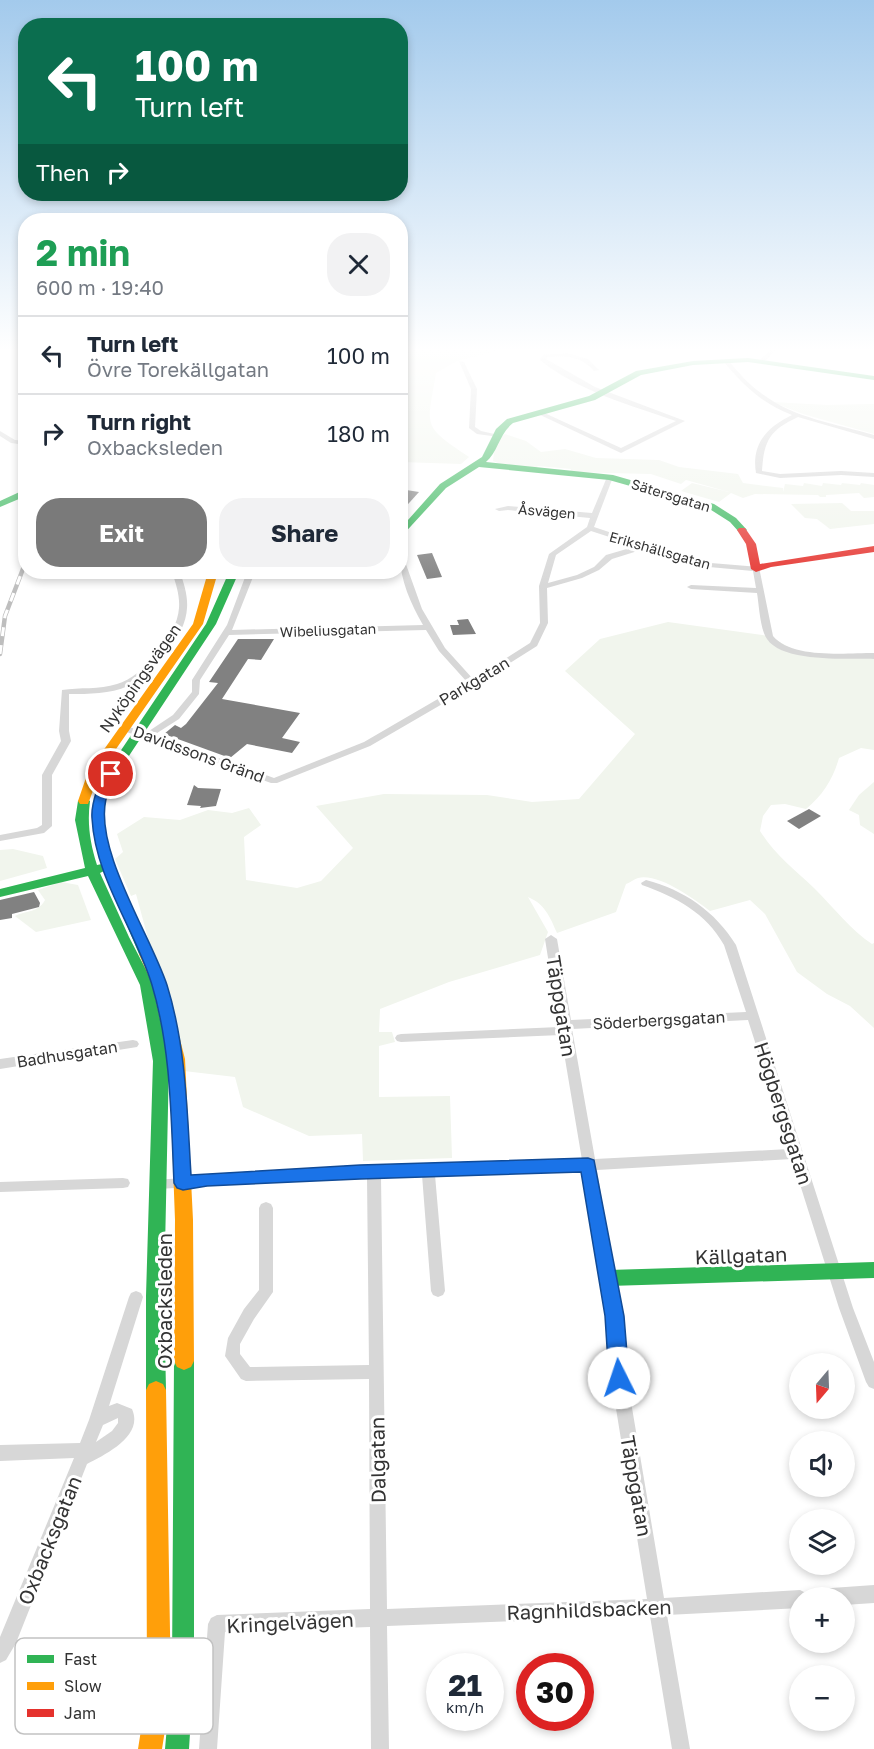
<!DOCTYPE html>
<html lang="en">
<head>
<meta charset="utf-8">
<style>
  :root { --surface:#fff; --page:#f2f2f3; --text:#1f2937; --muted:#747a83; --line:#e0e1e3; --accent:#7a7a7a }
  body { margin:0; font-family:"Golos Text",sans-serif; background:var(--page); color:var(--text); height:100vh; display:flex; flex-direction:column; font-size:22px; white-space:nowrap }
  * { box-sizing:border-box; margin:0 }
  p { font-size:20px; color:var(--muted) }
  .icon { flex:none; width:33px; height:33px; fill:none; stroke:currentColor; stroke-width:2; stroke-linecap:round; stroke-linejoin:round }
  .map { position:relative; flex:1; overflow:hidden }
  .drawer { position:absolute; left:18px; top:213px; width:390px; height:366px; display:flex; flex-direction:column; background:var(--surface); border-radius:24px; box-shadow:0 3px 9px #0003 }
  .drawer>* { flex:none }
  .top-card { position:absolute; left:18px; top:18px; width:390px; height:183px; border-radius:24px; box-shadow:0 3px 9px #0003; background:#0b6e4f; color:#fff; overflow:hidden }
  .needle { width:39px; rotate:199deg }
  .controls { position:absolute; left:789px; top:1353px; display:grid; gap:12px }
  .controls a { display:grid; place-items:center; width:66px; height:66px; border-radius:50%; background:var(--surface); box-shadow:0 3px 9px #0003; font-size:30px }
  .speed { position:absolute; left:426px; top:1653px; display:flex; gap:12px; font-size:30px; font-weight:700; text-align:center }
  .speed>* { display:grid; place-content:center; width:78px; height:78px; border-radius:50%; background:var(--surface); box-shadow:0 3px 9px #0003; line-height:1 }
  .speed small { font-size:15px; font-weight:400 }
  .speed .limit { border:9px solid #d22; background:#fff; color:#111 }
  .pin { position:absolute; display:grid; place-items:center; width:51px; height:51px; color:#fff; margin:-26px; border:3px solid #fff; border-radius:50%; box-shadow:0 2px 6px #0007 }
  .me { position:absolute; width:66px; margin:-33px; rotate:356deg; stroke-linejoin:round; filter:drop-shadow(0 0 4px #0008) }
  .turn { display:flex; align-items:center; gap:21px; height:126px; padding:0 18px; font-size:27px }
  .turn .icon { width:78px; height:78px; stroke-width:2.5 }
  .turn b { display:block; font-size:42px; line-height:51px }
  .then { display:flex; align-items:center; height:57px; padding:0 18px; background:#0003; gap:12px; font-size:22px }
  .round { display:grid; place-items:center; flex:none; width:63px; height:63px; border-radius:24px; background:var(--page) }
  .headline { display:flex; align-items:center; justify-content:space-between; height:102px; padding:0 18px }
  h1 { font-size:36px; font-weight:700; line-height:45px; color:#1e9e55 }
  .action { display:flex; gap:12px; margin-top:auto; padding:12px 18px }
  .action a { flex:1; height:69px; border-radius:24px; background:var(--accent); color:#fff; font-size:24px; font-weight:700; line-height:69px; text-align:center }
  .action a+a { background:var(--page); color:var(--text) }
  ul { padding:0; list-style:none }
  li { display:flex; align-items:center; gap:18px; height:78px; padding:0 18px; border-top:2px solid var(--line) }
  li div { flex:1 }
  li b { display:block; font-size:22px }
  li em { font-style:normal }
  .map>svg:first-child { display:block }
</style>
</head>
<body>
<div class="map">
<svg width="874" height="1749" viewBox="0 0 874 1749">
  <rect width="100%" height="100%" fill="#fff"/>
  <!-- green -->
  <g fill="#f1f5ed">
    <path d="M401,348H511L457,361L436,373C427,428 421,425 469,457L461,464L401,462Z"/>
    <path d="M772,402L827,405L874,404V434L803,414Z"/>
    <path d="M505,434L526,441L541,452L565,449L596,458L659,460L679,467L738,474L743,483L783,488V492L785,484L803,486L804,483L822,486L823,483L841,485L842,483L860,485L861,483L874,485V497L864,498L859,493L826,495V497H820L818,495L755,494L743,498L731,493L719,502L681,491L692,483L729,492L686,480L681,484L651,474L570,472L571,469L538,466L535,469L503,465L493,461C494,451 496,439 505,434Z"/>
    <path d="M842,503L851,511H874V524L830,529L817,519L805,518L791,504Z"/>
    <path d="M668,622L769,636L799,653L874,656V750L861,748L839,758C833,779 823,795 806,809L785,804L771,805L763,816L760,831C775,855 794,869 814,888C834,908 851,930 872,944L874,943V1028L850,1006L827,994L797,972L765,914L750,900L710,911C694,899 659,873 638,878C634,879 630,883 626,884L616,912L557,933C550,917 545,904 528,897L548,932L540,955L449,982L380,1009L379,1032H392L395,1042L379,1046V1097L450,1096L452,1158L363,1161L362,1134L309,1136L243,1107L235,1077L184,1071L136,894L131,896L115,859L123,852L117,834L144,817L180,820L208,810L232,813L249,808L261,825L244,837L246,880L297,888L321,881L353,848L316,806L384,794L487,795L532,802L579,799L635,734L565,671L600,639Z"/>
    <path d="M874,782V834L860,825L859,815L849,810L859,795Z"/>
    <path d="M13,849L43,856L47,868L0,881V850Z"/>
    <path d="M61,882L78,885L91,920L36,932L15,916C27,910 38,913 45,900L38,890Z"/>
  </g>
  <!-- building -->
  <g fill="#818181">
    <path d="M400,489L419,492L400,513Z"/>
    <path d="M432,553L442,577L427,579L417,555Z"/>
    <path d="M468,619L476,634L453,635L450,625H459L457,620Z"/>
    <path d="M238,639H274L261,660L248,659L222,699L300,713L282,738L300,742L292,753L247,744L230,758L164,734L175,725L181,728L186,724L218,683L209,682Z"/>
    <path d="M194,785L198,788L221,789L216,806L200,808L201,806L187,805Z"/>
    <path d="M809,809L821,816L799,829L787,821Z"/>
    <path d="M34,892L40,903L39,907L12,914V918L0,920V900Z"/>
  </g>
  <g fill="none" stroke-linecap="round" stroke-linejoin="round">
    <!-- street -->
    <g fill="#d7d7d7" fill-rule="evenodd">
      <path d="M772,348H778L763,363H759V361Z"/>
      <path d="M567,353L588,359L599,370L594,371C581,356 566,355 547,357L546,359L595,387L685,421L621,453L536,413V411H540L621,448L676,421C632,406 576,390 540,360L543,355Z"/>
      <path d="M724,360H728C738,372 748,384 761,393C793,418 836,424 874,435V439L798,417C770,430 764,440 762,471L780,474L841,471L874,473V477L841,475L780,478L756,473C751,444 767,427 792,415C763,404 744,386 724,362Z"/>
      <path d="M459,361L464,362L477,389L475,427L481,431L499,435V437L477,434L469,428L471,389Z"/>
      <path d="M0,431L15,440L26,441V445L11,443L0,436Z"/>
      <path d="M610,475L613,477L594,527L699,562L759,567L773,636C792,659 846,653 874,653V659C847,658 783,663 767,639C760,629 759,605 757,593L691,589L687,587L691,585L756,588L753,571L698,566L644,549L612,559L599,570L582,578L547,588L548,623L537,646L475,685L370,746L277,783H271L121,730L119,728L124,725L146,733L173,715L192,692V680L227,625L247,572H255L232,630L423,625C411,604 400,580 400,556H403L422,609L445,648L473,679L530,643L540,623L539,586L549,554L587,527L590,518L508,510L499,511L495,509L508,506L592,513L607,477ZM591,531L637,546L606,555L594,567L577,575L548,583L556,555ZM426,630L439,651L467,682L364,742L274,778L154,735L179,719L199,694L200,680L229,635Z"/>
      <path d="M172,572H180C184,584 188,596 187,608C186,636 153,675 128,686C110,694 89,694 69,694V731L71,741L52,775V826L44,833L0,841V835L37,828L42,825V775L61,741L59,731L62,690C80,687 99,690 117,684C144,676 177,637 179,608C180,596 176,584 172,572Z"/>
      <path d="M646,880C684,890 715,911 736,945L853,1308L874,1362V1389L869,1387L866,1382L839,1308L792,1159L597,1170L621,1316L627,1378L664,1598L800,1590L806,1593L808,1598H800V1608L667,1615L690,1749H672L650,1616L387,1626L389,1749H371L370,1627L225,1632L217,1749H199L208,1624L211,1618L217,1615L370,1609L369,1379L246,1381L241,1379L225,1356L228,1338L244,1309L259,1290V1208L261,1204L266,1202L271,1204L273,1208V1292L254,1319L240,1344V1354L250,1367L369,1365L367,1177L158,1189L153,1188L151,1184L153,1180L360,1167L582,1160L561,1035L401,1042L397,1041L395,1038L397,1035L401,1034L559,1027L545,939L551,935L557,939L571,1020L746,1012L724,945C706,913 676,897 642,885L641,883ZM748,1020L789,1149L595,1159L572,1029ZM584,1170L607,1316L611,1378L647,1599L387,1609L381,1177L422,1175L431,1291L433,1295L438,1297L443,1295L445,1291L435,1175Z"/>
      <path d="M133,1040L137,1041L139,1044L137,1047L0,1069V1059Z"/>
      <path d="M123,1178L128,1179L130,1183L128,1187L123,1188L0,1192V1182Z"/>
      <path d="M136,1291L141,1293L143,1297L109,1406L117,1403L132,1409C144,1436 106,1454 87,1464L16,1643L6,1660L0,1663V1637L74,1458L0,1461V1445L80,1443L89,1420L129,1297L131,1293ZM118,1418V1423L112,1431L96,1442L103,1425Z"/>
      <path d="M874,1585V1603L844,1605V1598H809L811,1592L817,1589Z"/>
    </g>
    <!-- fast -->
    <g fill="#30b455" fill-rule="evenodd">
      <path d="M748,358L874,376V380L748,362L693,365L641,375L595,400L513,423C499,434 498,452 486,462L613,475L714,504L736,518L747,530L745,532H739L730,522L708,508L609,480L479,467L446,488L400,538V529L440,484L482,457L496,429L507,419L589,396L636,371L693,361Z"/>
      <path d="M26,489V496L0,507V501Z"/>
      <path d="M229,572H239L216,624L117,774C113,782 108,791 106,800C97,848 134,911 153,954L151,958H141L139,954L104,871L100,873L129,937L154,985L169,1061L164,1296L166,1390L163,1396L156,1399L149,1396L146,1390V1296L153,1061L140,985L88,876L0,897V889L85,868L75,820L78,801L84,797L90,801C87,823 90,843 97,865L102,864C91,830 88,806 105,774L206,624Z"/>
      <path d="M874,1262V1278L609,1286L603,1284L600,1278L603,1272L609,1270Z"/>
      <path d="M184,1352L191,1355L194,1361V1669L189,1749H165L172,1669L174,1361L177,1355Z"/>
    </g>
    <!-- slow -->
    <g fill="#ff9f0a" fill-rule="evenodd">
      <path d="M208,572H218L203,624L100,772L88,804H80L78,801L88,772L193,624Z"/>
      <path d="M146,949L151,950L153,954L166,984L185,1059L193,1220L194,1361L191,1367L184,1370L177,1367L174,1361L175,1220L169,1059L152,984L139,954L141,950Z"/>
      <path d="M156,1381L163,1384L166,1390L171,1692L162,1749H138L147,1692L146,1390L149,1384Z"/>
    </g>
    <!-- jam -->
    <path fill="#e5322d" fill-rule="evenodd" d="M739,528H745L756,544L760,564L874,546V552L771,567L756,572L751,569L746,544L737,530Z"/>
    <!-- rail casing -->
    <g stroke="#bebebe" stroke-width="4.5">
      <path id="rail" d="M0,654L5,616L26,561"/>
    </g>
    <!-- rail -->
    <use href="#rail" stroke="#fff" stroke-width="3" stroke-dasharray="9" stroke-linecap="butt"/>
  </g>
  <!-- sky -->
  <linearGradient id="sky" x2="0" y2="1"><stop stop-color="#a3caec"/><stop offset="0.59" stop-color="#fff"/><stop offset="1" stop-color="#fff" stop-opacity="0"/></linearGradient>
  <rect width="874" height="593" fill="url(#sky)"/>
  <!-- route -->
  <path fill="#1a73e8" stroke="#114b97" stroke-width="1.5" d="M111,770L117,774C113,782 108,791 106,799C94,850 151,936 167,985C186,1046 187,1110 191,1175L360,1165L588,1158L594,1160L624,1316L629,1378L626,1384L619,1387L612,1384L609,1378L605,1316L581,1172L360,1179L207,1186L183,1190L177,1188L174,1183C171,1116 171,1049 152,985C135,929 95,878 92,818C91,807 99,773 111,770Z"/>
  <g text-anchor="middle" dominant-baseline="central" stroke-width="6" stroke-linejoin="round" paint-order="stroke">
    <!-- far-street labels -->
    <g font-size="14" fill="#333" stroke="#fff">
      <text transform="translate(671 495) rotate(17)">Sätersgatan</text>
      <text transform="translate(547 511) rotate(5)">Åsvägen</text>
      <text transform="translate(660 550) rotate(16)">Erikshällsgatan</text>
      <text transform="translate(328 630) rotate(-2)">Wibeliusgatan</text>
    </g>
    <!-- street labels -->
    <g font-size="16" fill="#333" stroke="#fff">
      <text transform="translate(140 678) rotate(-55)">Nyköpingsvägen</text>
      <text transform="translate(474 681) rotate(-31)">Parkgatan</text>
      <text transform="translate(199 754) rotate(20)">Davidssons Gränd</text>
      <text transform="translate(659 1020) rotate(-3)">Söderbergsgatan</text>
      <text transform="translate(67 1054) rotate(-9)">Badhusgatan</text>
    </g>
    <!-- near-street labels -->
    <g font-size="20" fill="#333" stroke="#fff">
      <text transform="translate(562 1006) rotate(81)">Täppgatan</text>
      <text transform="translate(784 1113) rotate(72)">Högbergsgatan</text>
      <text transform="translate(741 1255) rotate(-2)">Källgatan</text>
      <text transform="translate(164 1301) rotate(-90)">Oxbacksleden</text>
      <text transform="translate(377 1460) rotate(-91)">Dalgatan</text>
      <text transform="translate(637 1486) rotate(80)">Täppgatan</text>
      <text transform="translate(49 1540) rotate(-68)">Oxbacksgatan</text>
      <text transform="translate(589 1609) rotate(-2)">Ragnhildsbacken</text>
      <text transform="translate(290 1622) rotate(-3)">Kringelvägen</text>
    </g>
  </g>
  <!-- legend -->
  <rect x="15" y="1638" width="198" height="96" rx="9" fill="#fff" stroke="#c2c2c2" stroke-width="1.5"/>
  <rect x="27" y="1655" width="27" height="8" fill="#30b455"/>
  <rect x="27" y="1682" width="27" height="8" fill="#ff9f0a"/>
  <rect x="27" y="1709" width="27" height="8" fill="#e5322d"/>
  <g font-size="16" fill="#333">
    <text x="64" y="1665">Fast</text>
    <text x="64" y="1692">Slow</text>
    <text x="64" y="1719">Jam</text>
  </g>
</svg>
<div class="controls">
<a><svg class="needle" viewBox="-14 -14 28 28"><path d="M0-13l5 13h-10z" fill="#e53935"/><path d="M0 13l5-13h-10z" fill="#747a83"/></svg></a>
<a><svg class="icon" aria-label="sound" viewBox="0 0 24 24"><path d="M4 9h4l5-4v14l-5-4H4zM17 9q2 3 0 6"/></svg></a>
<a><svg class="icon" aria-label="layers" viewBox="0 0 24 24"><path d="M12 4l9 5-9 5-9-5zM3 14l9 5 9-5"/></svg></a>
<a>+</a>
<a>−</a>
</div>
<div class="speed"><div>21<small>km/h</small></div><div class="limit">30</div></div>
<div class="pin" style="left:111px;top:774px;background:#d93025"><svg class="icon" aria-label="arrive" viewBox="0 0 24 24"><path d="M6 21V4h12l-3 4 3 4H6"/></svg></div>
<svg class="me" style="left:619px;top:1378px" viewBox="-20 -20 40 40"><circle r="19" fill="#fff"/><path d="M0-13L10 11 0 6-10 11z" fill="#1a73e8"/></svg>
<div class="top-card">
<div class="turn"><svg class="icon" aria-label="left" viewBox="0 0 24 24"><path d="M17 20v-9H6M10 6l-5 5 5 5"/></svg><div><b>100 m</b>Turn left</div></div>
<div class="then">Then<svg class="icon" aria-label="right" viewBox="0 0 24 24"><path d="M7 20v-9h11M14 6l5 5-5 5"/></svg></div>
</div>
<section class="drawer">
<div class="headline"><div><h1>2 min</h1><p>600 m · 19:40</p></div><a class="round"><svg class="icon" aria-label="close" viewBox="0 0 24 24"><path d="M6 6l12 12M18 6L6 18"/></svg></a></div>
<ul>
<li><svg class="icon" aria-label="left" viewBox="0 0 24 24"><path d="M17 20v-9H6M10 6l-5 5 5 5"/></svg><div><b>Turn left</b><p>Övre Torekällgatan</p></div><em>100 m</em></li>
<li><svg class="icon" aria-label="right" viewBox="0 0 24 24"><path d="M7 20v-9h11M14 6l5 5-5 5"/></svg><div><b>Turn right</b><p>Oxbacksleden</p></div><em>180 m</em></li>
</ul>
<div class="action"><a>Exit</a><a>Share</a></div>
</section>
</div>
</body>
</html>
